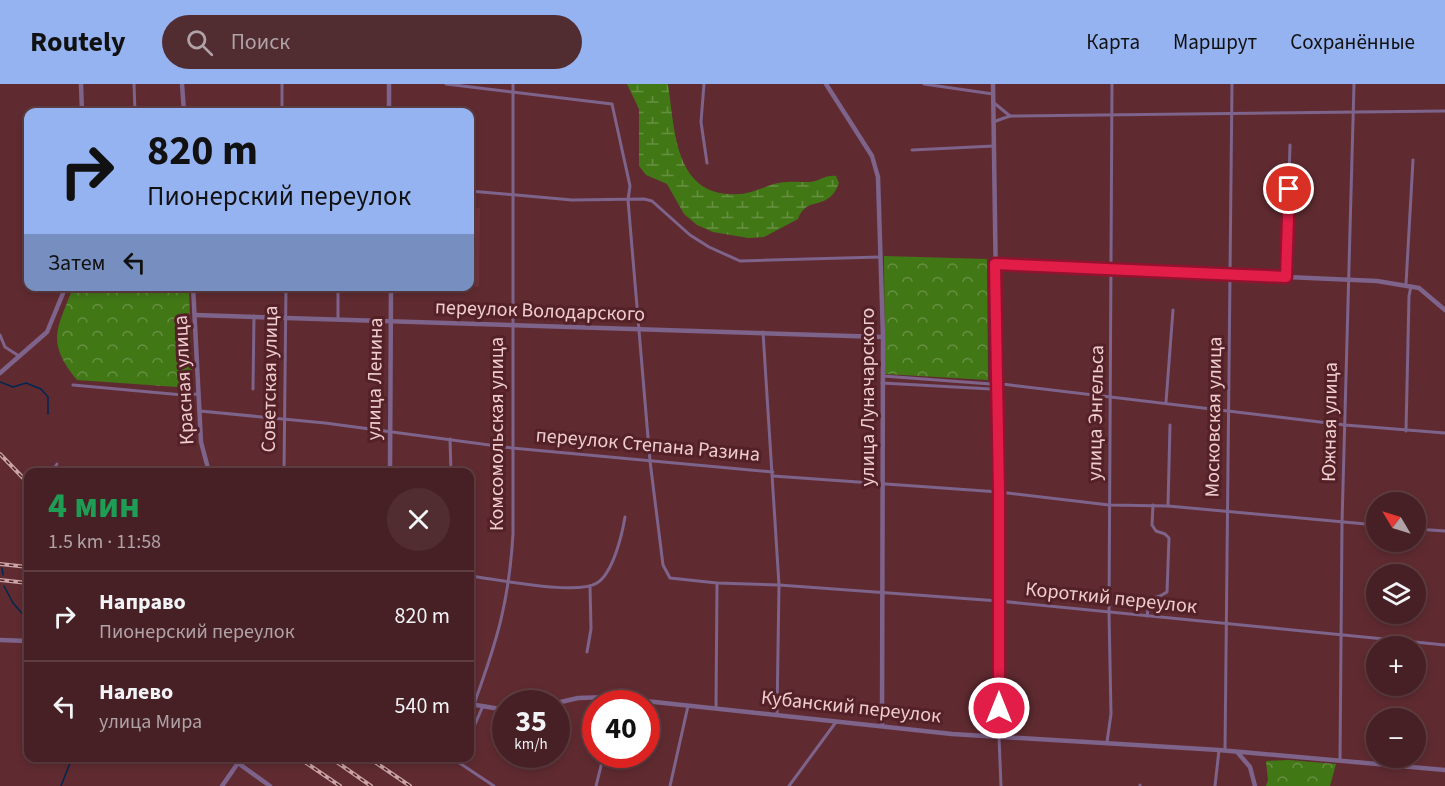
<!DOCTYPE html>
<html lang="ru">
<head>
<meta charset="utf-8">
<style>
  :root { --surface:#472025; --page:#512d32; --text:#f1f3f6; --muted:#b0a3a7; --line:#5f3e42; --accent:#95b2f1 }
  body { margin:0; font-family:"Source Sans 3",sans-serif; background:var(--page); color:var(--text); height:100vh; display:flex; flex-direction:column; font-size:22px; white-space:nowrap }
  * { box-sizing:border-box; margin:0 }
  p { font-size:20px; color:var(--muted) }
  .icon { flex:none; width:33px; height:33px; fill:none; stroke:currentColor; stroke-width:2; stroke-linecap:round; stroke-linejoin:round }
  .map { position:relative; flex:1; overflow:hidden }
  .sheet { position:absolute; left:24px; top:384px; width:450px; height:294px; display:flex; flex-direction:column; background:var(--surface); border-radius:12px; box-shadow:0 3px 9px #0003,0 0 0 2px var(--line) }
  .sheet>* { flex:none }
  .guide { position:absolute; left:24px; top:24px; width:450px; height:183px; border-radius:12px; box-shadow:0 3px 9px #0003,0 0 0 2px var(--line); background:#95b2f1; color:#111; overflow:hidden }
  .needle { width:39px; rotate:308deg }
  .fabs { position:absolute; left:1366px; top:408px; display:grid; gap:12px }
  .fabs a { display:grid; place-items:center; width:60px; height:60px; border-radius:50%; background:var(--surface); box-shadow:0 3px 9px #0003,0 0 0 2px var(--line); font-size:30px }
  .speed { position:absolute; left:492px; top:606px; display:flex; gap:12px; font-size:30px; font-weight:700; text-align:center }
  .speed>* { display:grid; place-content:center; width:78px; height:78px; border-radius:50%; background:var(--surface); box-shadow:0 3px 9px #0003,0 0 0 2px var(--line); line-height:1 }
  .speed small { font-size:15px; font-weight:400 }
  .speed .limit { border:9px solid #d22; background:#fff; color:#111 }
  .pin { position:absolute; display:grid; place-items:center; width:51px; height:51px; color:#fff; margin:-26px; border:3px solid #fff; border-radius:50%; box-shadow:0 2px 6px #0007 }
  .me { position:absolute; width:66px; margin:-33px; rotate:0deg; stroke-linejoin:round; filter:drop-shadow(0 0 4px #0008) }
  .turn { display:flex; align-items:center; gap:21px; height:126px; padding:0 24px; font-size:27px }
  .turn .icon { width:78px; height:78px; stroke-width:2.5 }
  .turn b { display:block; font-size:42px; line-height:51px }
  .then { display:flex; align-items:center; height:57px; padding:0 24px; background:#0003; gap:12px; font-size:22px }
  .round { display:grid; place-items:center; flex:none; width:63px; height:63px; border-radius:32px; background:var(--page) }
  .head { display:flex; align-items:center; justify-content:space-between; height:102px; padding:0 24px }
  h1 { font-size:36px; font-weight:700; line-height:45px; color:#1e9e55 }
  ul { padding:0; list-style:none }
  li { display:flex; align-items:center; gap:18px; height:90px; padding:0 24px; border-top:2px solid var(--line) }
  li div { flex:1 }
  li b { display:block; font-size:22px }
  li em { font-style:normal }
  header { display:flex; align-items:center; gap:36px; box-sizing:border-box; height:84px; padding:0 30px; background:var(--accent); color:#111 }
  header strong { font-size:28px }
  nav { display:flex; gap:33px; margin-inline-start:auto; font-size:21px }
  .search { width:420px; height:54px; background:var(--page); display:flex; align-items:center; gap:15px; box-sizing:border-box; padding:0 21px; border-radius:33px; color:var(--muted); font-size:22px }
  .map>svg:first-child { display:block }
</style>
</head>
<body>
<header>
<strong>Routely</strong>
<div class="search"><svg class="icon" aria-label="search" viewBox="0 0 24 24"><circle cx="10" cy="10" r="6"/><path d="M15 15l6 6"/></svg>Поиск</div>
<nav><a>Карта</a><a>Маршрут</a><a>Сохранённые</a></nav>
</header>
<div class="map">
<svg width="1445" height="702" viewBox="0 0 1445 702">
  <defs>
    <pattern id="forest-crowns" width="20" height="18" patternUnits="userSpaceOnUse" patternTransform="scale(1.5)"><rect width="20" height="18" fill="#427716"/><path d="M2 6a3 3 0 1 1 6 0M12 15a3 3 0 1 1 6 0" fill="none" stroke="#678f42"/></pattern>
    <pattern id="wetland-marsh" width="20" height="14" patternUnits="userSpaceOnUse" patternTransform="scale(1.5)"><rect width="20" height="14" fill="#427716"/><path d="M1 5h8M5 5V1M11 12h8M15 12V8" fill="none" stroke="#678f42"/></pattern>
  </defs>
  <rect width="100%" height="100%" fill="#5f2b31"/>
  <!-- built -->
  <path fill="#6e3239" d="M470,123L480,124L479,203L470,202Z"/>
  <!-- forest -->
  <g fill="url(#forest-crowns)">
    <path d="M884,172L987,175L988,296L885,290Z"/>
    <path d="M73,203H189L192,304L77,296C45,256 58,245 73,203Z"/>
    <path d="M1289,676L1336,680L1330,702H1266L1268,696L1266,677Z"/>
  </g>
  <!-- wetland -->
  <path fill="url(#wetland-marsh)" d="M627,0H668C675,46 674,114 738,110C751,110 765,102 778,99C789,97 799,98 810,98C820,97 826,90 836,92L839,99C828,129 807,110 798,135L764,153L748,154L713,148L697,141L684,130L667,100L646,91L639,82V25Z"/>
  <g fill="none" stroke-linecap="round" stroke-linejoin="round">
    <!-- stream -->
    <g stroke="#002752" stroke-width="1.5">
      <path d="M0,298L13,303L26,299L41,305L48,313V330"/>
      <path d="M2,484L3,491"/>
      <path d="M4,502L13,519L28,536"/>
      <path d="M61,702L72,674"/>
    </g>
    <!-- minor -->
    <g stroke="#7e638b" stroke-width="3">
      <path d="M134,0L135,28"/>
      <path d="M282,0V28"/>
      <path d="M446,0L612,20L630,102L628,116L650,377L663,481L670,494L717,499L779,501L999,517L1445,561"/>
      <path d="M704,0L701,38L707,79"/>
      <path d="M924,0L993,10"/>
      <path d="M993,18L1010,32"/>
      <path d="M993,38L1010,32L1445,27"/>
      <path d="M912,66L994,62"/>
      <path d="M470,107L572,116L644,115L652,117L690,151L709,163L740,177L880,173"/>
      <path d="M1286,193L1290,61"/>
      <path d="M1406,200L1413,76"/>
      <path d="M338,234V202"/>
      <path d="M763,248L779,501L777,630"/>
      <path d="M0,251L5,263L19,272"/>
      <path d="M883,292L991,300L997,303"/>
      <path d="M882,299L991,305L1002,300L1345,341L1445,349"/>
      <path d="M73,301L183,311L199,310"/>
      <path d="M253,305L254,232"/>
      <path d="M1166,318L1173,226"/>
      <path d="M200,327L325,339L512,364L773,388"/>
      <path d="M1406,347L1409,212L1411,202"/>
      <path d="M450,355L451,388"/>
      <path d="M52,388L57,380"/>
      <path d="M284,388L286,202"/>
      <path d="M773,392L999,408L1109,421L1168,422L1377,441"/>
      <path d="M1168,422L1170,341"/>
      <path d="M1416,445L1445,447"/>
      <path d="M470,492C495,495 577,512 597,499C613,489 622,451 625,433"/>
      <path d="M1147,532C1151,506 1151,519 1167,508L1169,454L1165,450L1156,447L1152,441L1153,421"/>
      <path d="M587,568L591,545L590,502"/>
      <path d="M474,620C497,557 509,518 513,450V0"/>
      <path d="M716,624L717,499"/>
      <path d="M470,652L482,624"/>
      <path d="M999,653L1001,702"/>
      <path d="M1107,658L1111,630L1109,528L1112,0"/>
      <path d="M1225,667L1232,0"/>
      <path d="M452,674L494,702"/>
      <path d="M1340,676L1342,439L1354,0"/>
      <path d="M1140,701V702"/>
      <path d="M596,702L604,670"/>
      <path d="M670,702L688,622"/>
      <path d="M789,702L836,638"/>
      <path d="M1215,702L1219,666"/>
    </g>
    <!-- tertiary -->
    <g stroke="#7e638b" stroke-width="4.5">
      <path d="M81,0L82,28"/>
      <path d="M182,0L184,28"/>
      <path d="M826,0L872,72L878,93L883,253L882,641"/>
      <path d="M993,0L999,408V653"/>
      <path d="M389,28V0"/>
      <path d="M995,180L1377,197L1419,204L1445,226"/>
      <path d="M193,202L201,358L209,388"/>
      <path d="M195,231L883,253"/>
      <path d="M0,289L47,248L66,202"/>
      <path d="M390,388L391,202"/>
      <path d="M0,556L28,557"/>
      <path d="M470,620L506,626"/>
      <path d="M552,620L578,614L608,613L952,650L1219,666L1445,686"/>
      <path d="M1238,669L1250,683L1255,702"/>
      <path d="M231,674L270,702"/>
      <path d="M222,702L238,679"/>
    </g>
    <!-- rail casing -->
    <g stroke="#caa3a6" stroke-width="4">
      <g id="rail">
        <path d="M0,370L28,399"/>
        <path d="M0,480L28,483"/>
        <path d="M0,496L28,499"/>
        <path d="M299,674L340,702"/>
        <path d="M331,674L371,702"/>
        <path d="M369,674L410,702"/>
      </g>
    </g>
    <!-- rail -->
    <use href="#rail" stroke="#532127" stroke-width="1.5" stroke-dasharray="4.5" stroke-linecap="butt"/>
  </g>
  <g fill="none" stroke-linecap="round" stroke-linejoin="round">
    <!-- route casing -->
    <g stroke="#92132f" stroke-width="15">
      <path id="route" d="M999,624V408L995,180L1286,193L1289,105"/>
    </g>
    <!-- route -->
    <use href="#route" stroke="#e11d48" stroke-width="10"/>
  </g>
  <g text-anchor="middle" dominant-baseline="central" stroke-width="6" stroke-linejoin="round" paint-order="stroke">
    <!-- street labels -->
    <g font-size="20" fill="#efcdcf" stroke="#532127">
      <text transform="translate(540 227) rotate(2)">переулок Володарского</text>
      <text transform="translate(270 295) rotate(-89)">Советская улица</text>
      <text transform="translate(375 295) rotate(-89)">улица Ленина</text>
      <text transform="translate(184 296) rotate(-93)">Красная улица</text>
      <text transform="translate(868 313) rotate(-90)">улица Луначарского</text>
      <text transform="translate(1096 329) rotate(-89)">улица Энгельса</text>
      <text transform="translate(1214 333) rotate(-89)">Московская улица</text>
      <text transform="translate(1330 338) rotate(-89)">Южная улица</text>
      <text transform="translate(497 350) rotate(-90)">Комсомольская улица</text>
      <text transform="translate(648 361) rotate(5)">переулок Степана Разина</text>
      <text transform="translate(1111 514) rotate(6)">Короткий переулок</text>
      <text transform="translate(851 623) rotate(6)">Кубанский переулок</text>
    </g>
  </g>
</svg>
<div class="fabs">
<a><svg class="needle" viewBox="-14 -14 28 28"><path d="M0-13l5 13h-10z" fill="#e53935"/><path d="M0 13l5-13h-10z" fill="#b0a3a7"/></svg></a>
<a><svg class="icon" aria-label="layers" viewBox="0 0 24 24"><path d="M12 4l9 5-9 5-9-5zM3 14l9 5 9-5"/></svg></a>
<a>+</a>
<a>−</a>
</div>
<div class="speed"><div>35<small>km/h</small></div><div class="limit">40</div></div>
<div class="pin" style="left:1289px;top:105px;background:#d93025"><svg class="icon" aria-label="arrive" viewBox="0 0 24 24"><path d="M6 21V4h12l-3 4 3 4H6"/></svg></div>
<svg class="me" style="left:999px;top:624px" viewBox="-20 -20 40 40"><circle r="17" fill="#e11d48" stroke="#fff" stroke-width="3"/><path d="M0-11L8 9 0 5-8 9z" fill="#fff"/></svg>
<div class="guide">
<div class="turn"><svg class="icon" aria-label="right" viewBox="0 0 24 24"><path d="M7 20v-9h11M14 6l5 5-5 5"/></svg><div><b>820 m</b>Пионерский переулок</div></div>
<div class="then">Затем<svg class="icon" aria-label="left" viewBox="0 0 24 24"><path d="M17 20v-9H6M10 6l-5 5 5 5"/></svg></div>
</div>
<section class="sheet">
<div class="head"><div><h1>4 мин</h1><p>1.5 km · 11:58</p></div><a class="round"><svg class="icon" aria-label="close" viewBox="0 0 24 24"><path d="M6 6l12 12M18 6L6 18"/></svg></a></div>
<ul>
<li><svg class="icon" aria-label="right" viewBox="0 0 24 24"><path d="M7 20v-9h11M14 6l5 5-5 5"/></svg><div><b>Направо</b><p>Пионерский переулок</p></div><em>820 m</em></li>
<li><svg class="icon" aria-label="left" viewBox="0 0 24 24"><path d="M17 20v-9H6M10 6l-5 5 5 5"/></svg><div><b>Налево</b><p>улица Мира</p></div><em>540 m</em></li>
</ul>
</section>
</div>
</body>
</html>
